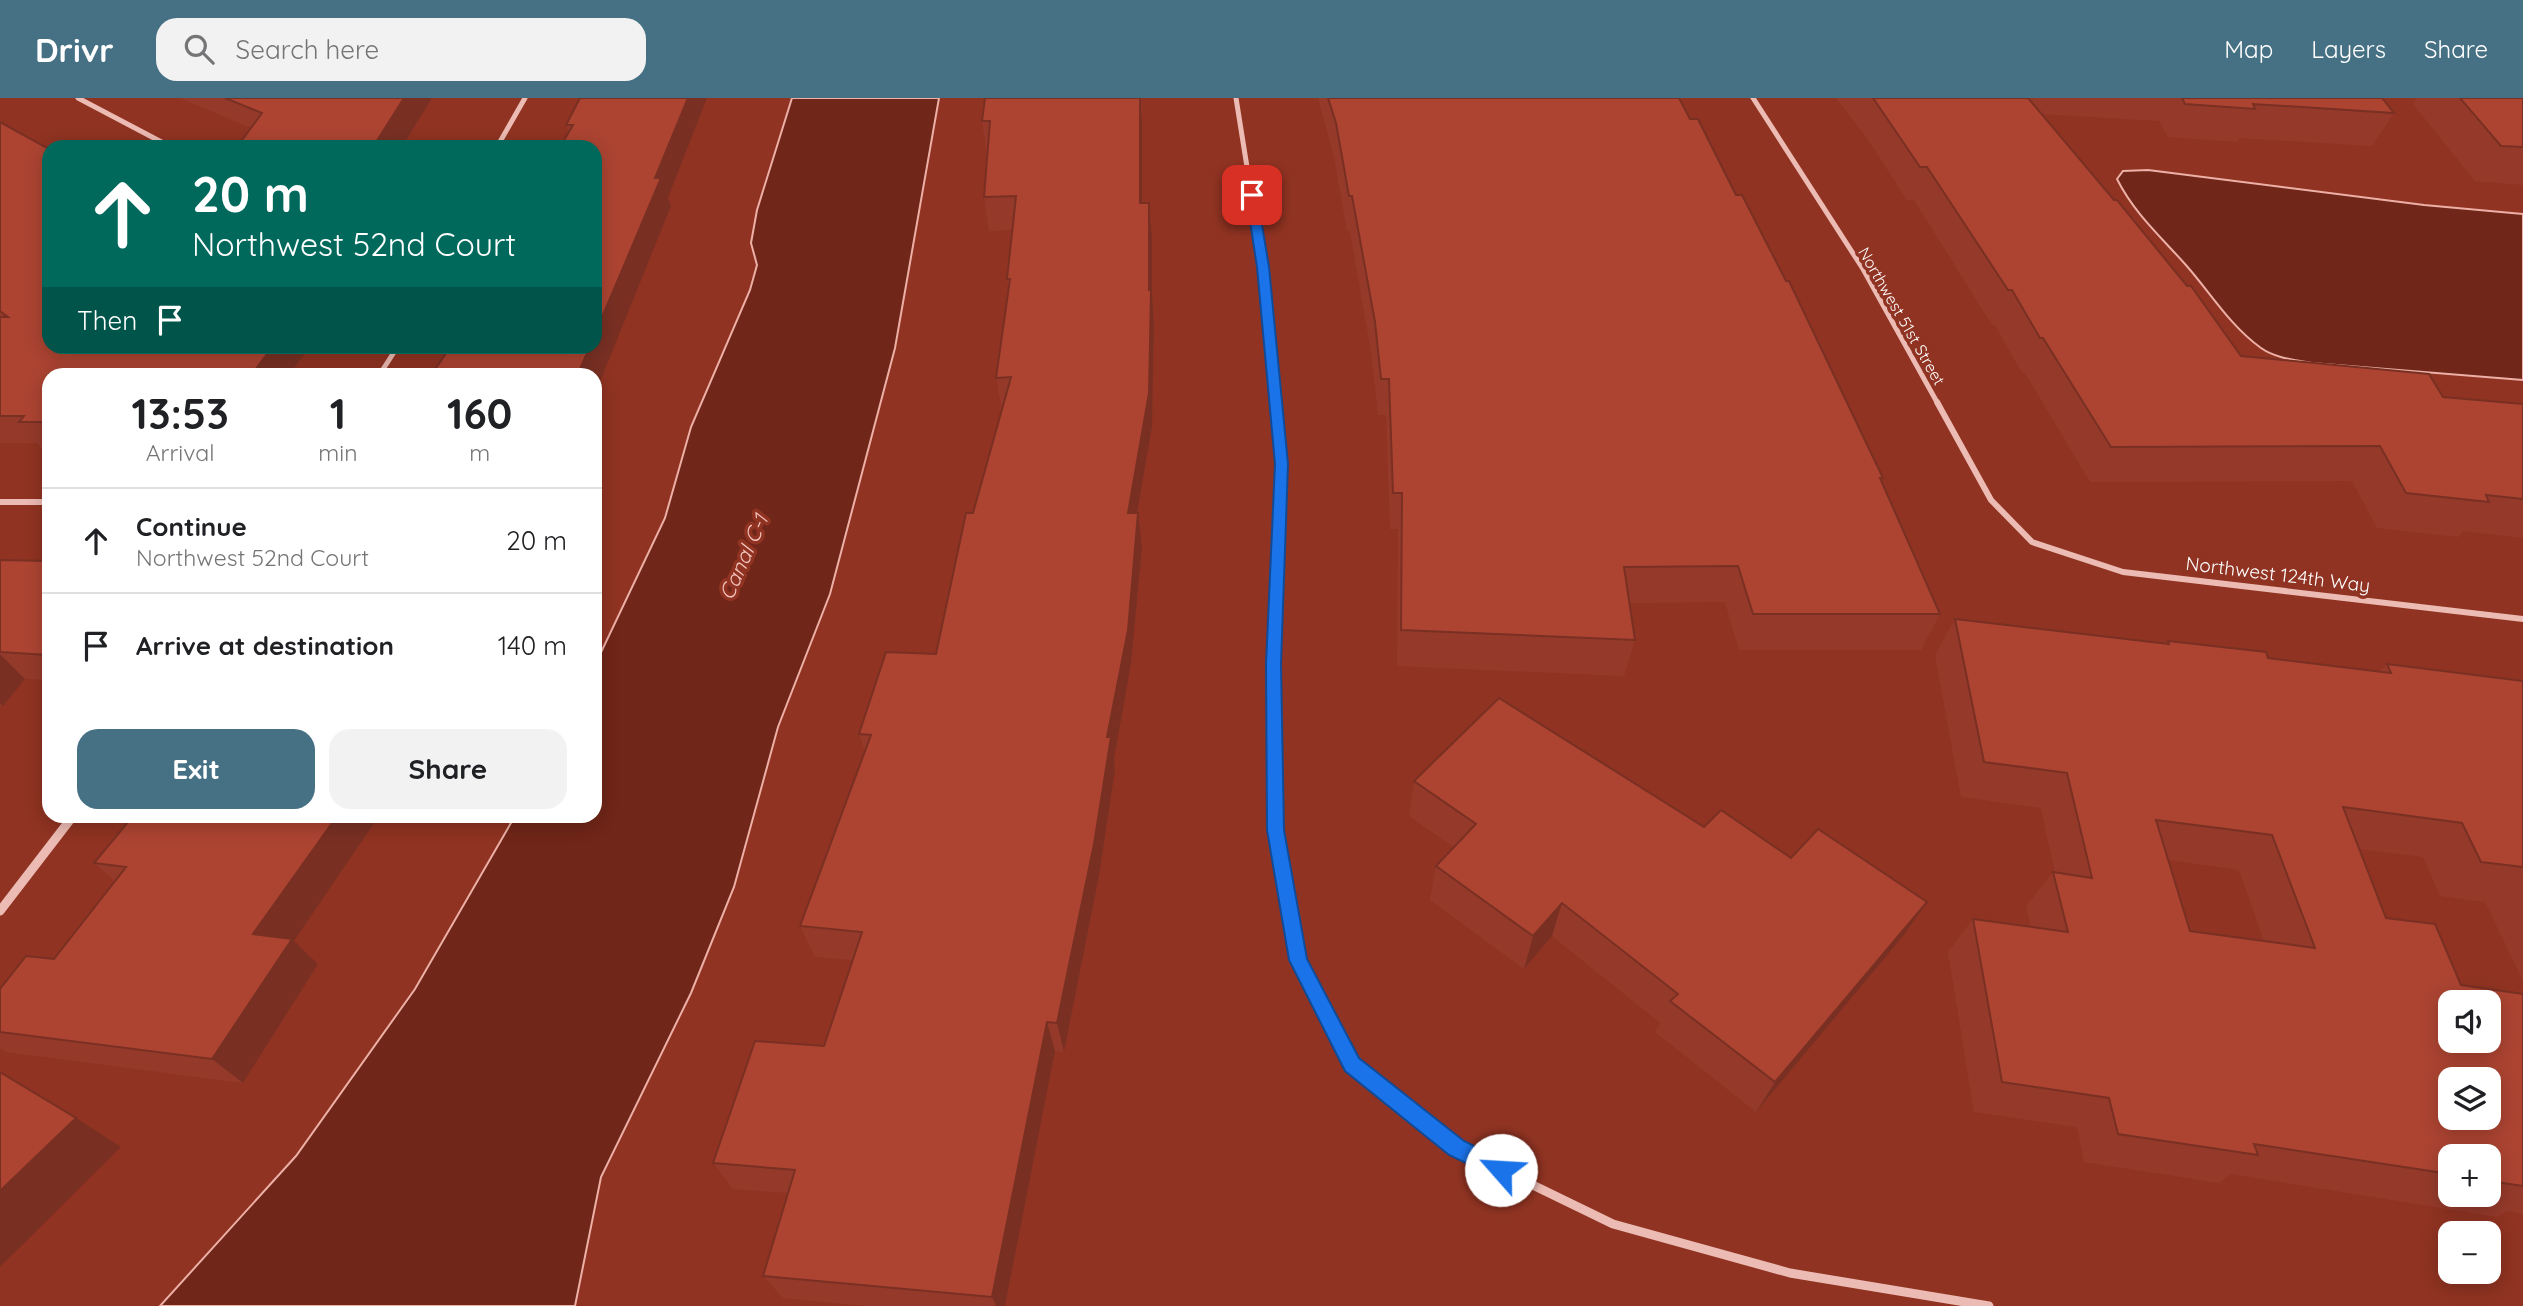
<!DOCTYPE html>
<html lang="en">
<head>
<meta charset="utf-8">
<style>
  :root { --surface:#fff; --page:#f2f2f2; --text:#202124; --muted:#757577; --line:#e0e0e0; --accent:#467083 }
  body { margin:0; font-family:Quicksand,sans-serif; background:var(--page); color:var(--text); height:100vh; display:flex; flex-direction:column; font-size:26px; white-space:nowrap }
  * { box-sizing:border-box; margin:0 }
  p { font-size:23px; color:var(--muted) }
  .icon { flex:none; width:38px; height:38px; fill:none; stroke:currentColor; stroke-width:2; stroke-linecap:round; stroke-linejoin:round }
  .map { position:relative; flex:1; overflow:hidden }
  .details { position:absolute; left:42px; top:270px; width:560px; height:455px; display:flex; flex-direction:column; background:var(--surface); border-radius:21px; box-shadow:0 4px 18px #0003 }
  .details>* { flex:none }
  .hud { position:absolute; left:42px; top:42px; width:560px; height:214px; border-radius:21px; box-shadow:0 4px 18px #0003; background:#00695c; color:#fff; overflow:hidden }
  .controls { position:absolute; left:2438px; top:892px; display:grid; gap:14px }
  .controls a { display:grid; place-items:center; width:63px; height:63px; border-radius:14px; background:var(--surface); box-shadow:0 4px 18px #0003; font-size:35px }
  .pin { position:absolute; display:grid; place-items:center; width:60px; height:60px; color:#fff; margin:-30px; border-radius:14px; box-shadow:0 4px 10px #0006 }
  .me { position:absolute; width:77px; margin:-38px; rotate:296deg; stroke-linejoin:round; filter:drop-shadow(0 0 5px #0008) }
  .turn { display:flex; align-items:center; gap:24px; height:147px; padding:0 35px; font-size:32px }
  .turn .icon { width:91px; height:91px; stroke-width:2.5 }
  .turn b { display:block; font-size:49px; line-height:60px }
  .then { display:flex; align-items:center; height:66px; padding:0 35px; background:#0003; gap:14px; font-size:26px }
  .eta { display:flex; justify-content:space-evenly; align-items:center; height:119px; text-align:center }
  .eta b { font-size:42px; font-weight:800; line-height:49px }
  .button { display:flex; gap:14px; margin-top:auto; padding:14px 35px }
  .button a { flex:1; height:80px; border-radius:21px; background:var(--accent); color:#fff; font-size:28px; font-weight:800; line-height:80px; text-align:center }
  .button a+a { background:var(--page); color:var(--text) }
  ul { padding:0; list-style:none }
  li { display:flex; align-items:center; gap:21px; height:105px; padding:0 35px; border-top:2px solid var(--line) }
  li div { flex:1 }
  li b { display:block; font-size:26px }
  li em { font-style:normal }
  header { display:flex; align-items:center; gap:42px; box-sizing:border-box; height:98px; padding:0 35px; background:var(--accent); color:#fff }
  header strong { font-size:33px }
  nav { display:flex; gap:38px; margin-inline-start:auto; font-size:24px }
  .search { width:490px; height:63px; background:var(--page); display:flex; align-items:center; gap:18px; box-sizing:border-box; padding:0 24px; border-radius:21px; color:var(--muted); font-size:26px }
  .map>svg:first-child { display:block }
</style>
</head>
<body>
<header>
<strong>Drivr</strong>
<div class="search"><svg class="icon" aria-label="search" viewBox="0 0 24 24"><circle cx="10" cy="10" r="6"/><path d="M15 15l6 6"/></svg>Search here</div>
<nav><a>Map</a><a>Layers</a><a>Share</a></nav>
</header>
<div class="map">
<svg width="2523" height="1208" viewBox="0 0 2523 1208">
  <rect width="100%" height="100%" fill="#903322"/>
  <!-- water -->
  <g fill="#702618" stroke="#edb0a7" stroke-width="2">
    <path d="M792,0H939L895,250L830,496L778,629L734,789L691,895L601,1079L575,1208H160L296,1058L415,891L515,718H595V567L665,420L691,329L750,192L757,167L751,145L757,112Z"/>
    <path d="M2148,72L2424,107L2523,116V282L2312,265C2295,262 2275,260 2261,250C2230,228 2210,194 2185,166C2160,138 2134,115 2117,81L2123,73Z"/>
  </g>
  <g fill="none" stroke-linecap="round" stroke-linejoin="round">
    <!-- minor-far2 -->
    <g stroke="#ecbbb3" stroke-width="5">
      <path d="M78,0L171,49"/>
      <path d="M1236,0L1263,169L1276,306"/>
      <path d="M1753,0L1863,171L1938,306"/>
      <path d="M486,49L497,48"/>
      <path d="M497,49L525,0"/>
      <path d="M380,276L398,248"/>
    </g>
    <!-- minor-far1 -->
    <g stroke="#ecbbb3" stroke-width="6">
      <path d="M1937,304L1991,402L2032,444L2123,474L2523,521"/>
      <path d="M0,404H49"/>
      <path d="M1275,700L1273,566L1282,366L1276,304"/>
    </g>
    <!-- minor -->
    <g stroke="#ecbbb3" stroke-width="9">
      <path d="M1275,698V732L1298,862L1352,967L1457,1050L1613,1126L1790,1175L1989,1208"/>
      <path d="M0,813L73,718"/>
    </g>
  </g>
  <!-- wall -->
  <g fill="#953a2b" fill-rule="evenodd">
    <path d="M180,0H432L402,49L251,30Z"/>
    <path d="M580,0L668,100L671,108L595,248L569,34L566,27Z"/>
    <path d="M985,0H1141L1142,22V105H1149L1152,139V195L1154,226L1152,329L1137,415L1142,450L1131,566L1114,661L1115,672L1099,778L1064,954L1055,953L1005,1208H867L783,1200L763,1178L788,1095L733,1091L713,1065L824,948L853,862L815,859L800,828L865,653L859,636L936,556L973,415L1002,312L996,280L1009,190L1007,181L1013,132L989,133L984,99L987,56L982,23Z"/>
    <path d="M1318,0H1679L1690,21L1736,97L1883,380L1881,383L1940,516L1921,552H1739L1725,504L1629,505L1635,542L1624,578L1397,568L1398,431H1390L1386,317H1378L1372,260L1350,133H1347L1334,59Z"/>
    <path d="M1836,0H2382L2394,15L2372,48L2239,40L2237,44L2168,39L2159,23L2041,16L2241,258L2443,299L2523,306V440L2463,433L2458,439L2377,430L2352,383L2090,384L2025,275H2022L1995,227H1992L1914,102H1907L1867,40Z"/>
    <path d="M2417,0H2523V87L2475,83L2413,6Z"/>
    <path d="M0,24L49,248H305L307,252L49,276V351H42L37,345H0Z"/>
    <path d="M0,462L49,463V582L25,581L3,608H0Z"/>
    <path d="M1955,521L2165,546L2168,543L2268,560L2380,573L2387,566L2523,583V883L2485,804L2440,798L2423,759L2359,751L2386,820L2461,887L2523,896V1116L2507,1113L2497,1119L2231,1076L2219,1085L2084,1064L2077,1029L1974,1014L1948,854L1973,821L2031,829L2026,808L2053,774L2055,775L2041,710L1961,699L1935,557ZM2169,762L2239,772L2264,843L2190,833ZM2450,1059H2488V1097H2450Z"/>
    <path d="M1414,683L1704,729L1791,760L1927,804L1904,837L1756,1014L1655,934L1660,925L1552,838L1524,871L1430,802L1436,768L1453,749L1409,718Z"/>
    <path d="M133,718H379L294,843L318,866L243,985L6,954L0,950V891L54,861L115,783L94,765Z"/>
  </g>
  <!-- shaded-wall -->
  <g fill="#793023">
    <path d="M404,0H432L402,49H373Z"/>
    <path d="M688,0H707L668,100L671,108L595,296V276H578L590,248H595V236L655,80Z"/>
    <path d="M1140,0L1142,22V139L1140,105Z"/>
    <path d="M1149,105L1152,139V195L1154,226L1152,329L1131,450L1128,415L1149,192Z"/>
    <path d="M273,248H305L307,252L290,276H252Z"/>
    <path d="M1138,415L1142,450L1131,566L1114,661L1115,672L1099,778L1064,954L1057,925Z"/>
    <path d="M0,556L25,581L3,608L0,606Z"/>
    <path d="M337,718H379L294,843L318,866L243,985L212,961L253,836Z"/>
    <path d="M1927,804L1904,837L1756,1014L1775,984Z"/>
    <path d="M1562,805L1552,838L1524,871L1533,838Z"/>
    <path d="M1047,924L1055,953L1005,1208H996L992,1199Z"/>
    <path d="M76,1020L121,1049L0,1169V1093Z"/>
  </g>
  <!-- building -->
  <g fill="#ad4432" stroke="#793023" stroke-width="2" fill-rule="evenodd">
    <path d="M225,0H404L373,49H237L262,15Z"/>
    <path d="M580,0H688L655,80H661L595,236V49H560L573,27H566Z"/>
    <path d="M985,0H1140V105H1149V192H1151L1149,295L1128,415H1138L1128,532L1107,639H1111L1094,746L1057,925L1047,924L992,1199L763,1178L795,1072L713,1065L755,943L824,948L862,834L800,828L871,637L859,636L886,554L936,556L966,415H973L1011,279L996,280L1010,181H1007L1016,98L984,99L990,23H982Z"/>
    <path d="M1328,0H1679L1690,21H1698L1736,97H1742L1786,183H1789L1883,380H1880L1940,516H1753L1738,468L1624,469L1635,542L1401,532L1402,395H1393L1389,281H1381L1375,224L1352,98H1349L1336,25Z"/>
    <path d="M1873,0H2028L2114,102H2117L2187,188H2191L2241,258L2429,276L2443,299L2523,306V401L2486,397L2489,404L2406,395L2380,348L2111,349L2043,240H2040L2012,192H2008L1927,69H1920Z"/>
    <path d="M2182,0H2382L2394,15L2253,6L2255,11L2185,6Z"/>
    <path d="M2460,0H2523V49L2501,48Z"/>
    <path d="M0,24L49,51V248H273L252,276H49V324H19L24,318H0V219H8L0,213Z"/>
    <path d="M451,248H590L578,276H432Z"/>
    <path d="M0,462L49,463V555L47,557L0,554Z"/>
    <path d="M1955,521L2169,546L2168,543L2266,554L2268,560L2391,575L2387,566L2523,583V769L2481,764L2462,725L2343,709L2386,820L2435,826L2461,887L2523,896V1088L2488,1083V1059H2450V1076L2254,1046L2258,1057L2118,1036L2109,1000L2002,984L1973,821L2068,834L2053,774L2092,780L2067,675L1984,664ZM2156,722L2272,737L2315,850L2190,833ZM2450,905H2488V943H2450ZM2450,982H2488V1020H2450Z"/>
    <path d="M1499,600L1704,729L1721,712L1791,760L1818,731L1927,804L1775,984L1670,903L1678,896L1562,805L1533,838L1436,768L1476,726L1414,683Z"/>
    <path d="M133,718H337L253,836L292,841L212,961L0,934V891L26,858L54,861L126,769L94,765Z"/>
    <path d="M0,974L76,1020L0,1093Z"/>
  </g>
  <!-- route -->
  <path fill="#1a73e8" stroke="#114b97" stroke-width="2" d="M1252,93L1257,97L1269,169L1288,366L1281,566L1284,732L1307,861L1359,960L1464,1043L1508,1065L1511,1072L1508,1079L1501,1082L1449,1057L1345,973L1289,862L1267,732L1266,566L1275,366L1257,169L1246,97Z"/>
  <g text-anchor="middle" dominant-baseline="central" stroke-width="7" stroke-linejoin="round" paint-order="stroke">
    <!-- far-street labels -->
    <g font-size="16" fill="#fff" stroke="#903322">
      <text transform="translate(1902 218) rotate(60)">Northwest 51st Street</text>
    </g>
    <!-- street labels -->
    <g font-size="19" fill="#fff" stroke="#903322">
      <text transform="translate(2278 476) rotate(7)">Northwest 124th Way</text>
    </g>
    <!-- water labels -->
    <g font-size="21" font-style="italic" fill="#f3c6bf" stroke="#903322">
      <text transform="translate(743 459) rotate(-66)">Canal C-1</text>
    </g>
  </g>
</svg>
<div class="controls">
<a><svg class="icon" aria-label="sound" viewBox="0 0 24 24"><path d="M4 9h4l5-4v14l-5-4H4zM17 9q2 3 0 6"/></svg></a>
<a><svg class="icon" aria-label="layers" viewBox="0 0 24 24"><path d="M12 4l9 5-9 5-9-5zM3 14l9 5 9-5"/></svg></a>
<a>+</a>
<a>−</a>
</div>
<div class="pin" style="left:1252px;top:97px;background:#d93025"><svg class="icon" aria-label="arrive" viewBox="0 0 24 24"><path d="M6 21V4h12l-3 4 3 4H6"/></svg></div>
<svg class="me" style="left:1501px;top:1072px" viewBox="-20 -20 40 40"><circle r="19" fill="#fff"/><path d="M0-13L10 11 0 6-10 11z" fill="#1a73e8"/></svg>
<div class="hud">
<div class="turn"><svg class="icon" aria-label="ahead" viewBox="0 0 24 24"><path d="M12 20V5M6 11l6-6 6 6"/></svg><div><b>20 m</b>Northwest 52nd Court</div></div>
<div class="then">Then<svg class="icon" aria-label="arrive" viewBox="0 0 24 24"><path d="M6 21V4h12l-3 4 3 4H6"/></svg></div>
</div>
<section class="details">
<div class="eta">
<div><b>13:53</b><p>Arrival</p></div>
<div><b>1</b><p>min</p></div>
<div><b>160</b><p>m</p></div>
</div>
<ul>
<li><svg class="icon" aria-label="ahead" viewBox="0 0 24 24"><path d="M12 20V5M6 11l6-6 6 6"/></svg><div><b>Continue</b><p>Northwest 52nd Court</p></div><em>20 m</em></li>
<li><svg class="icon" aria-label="arrive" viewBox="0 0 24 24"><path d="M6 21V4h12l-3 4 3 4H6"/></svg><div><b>Arrive at destination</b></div><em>140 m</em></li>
</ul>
<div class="button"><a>Exit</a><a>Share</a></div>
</section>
</div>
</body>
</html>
